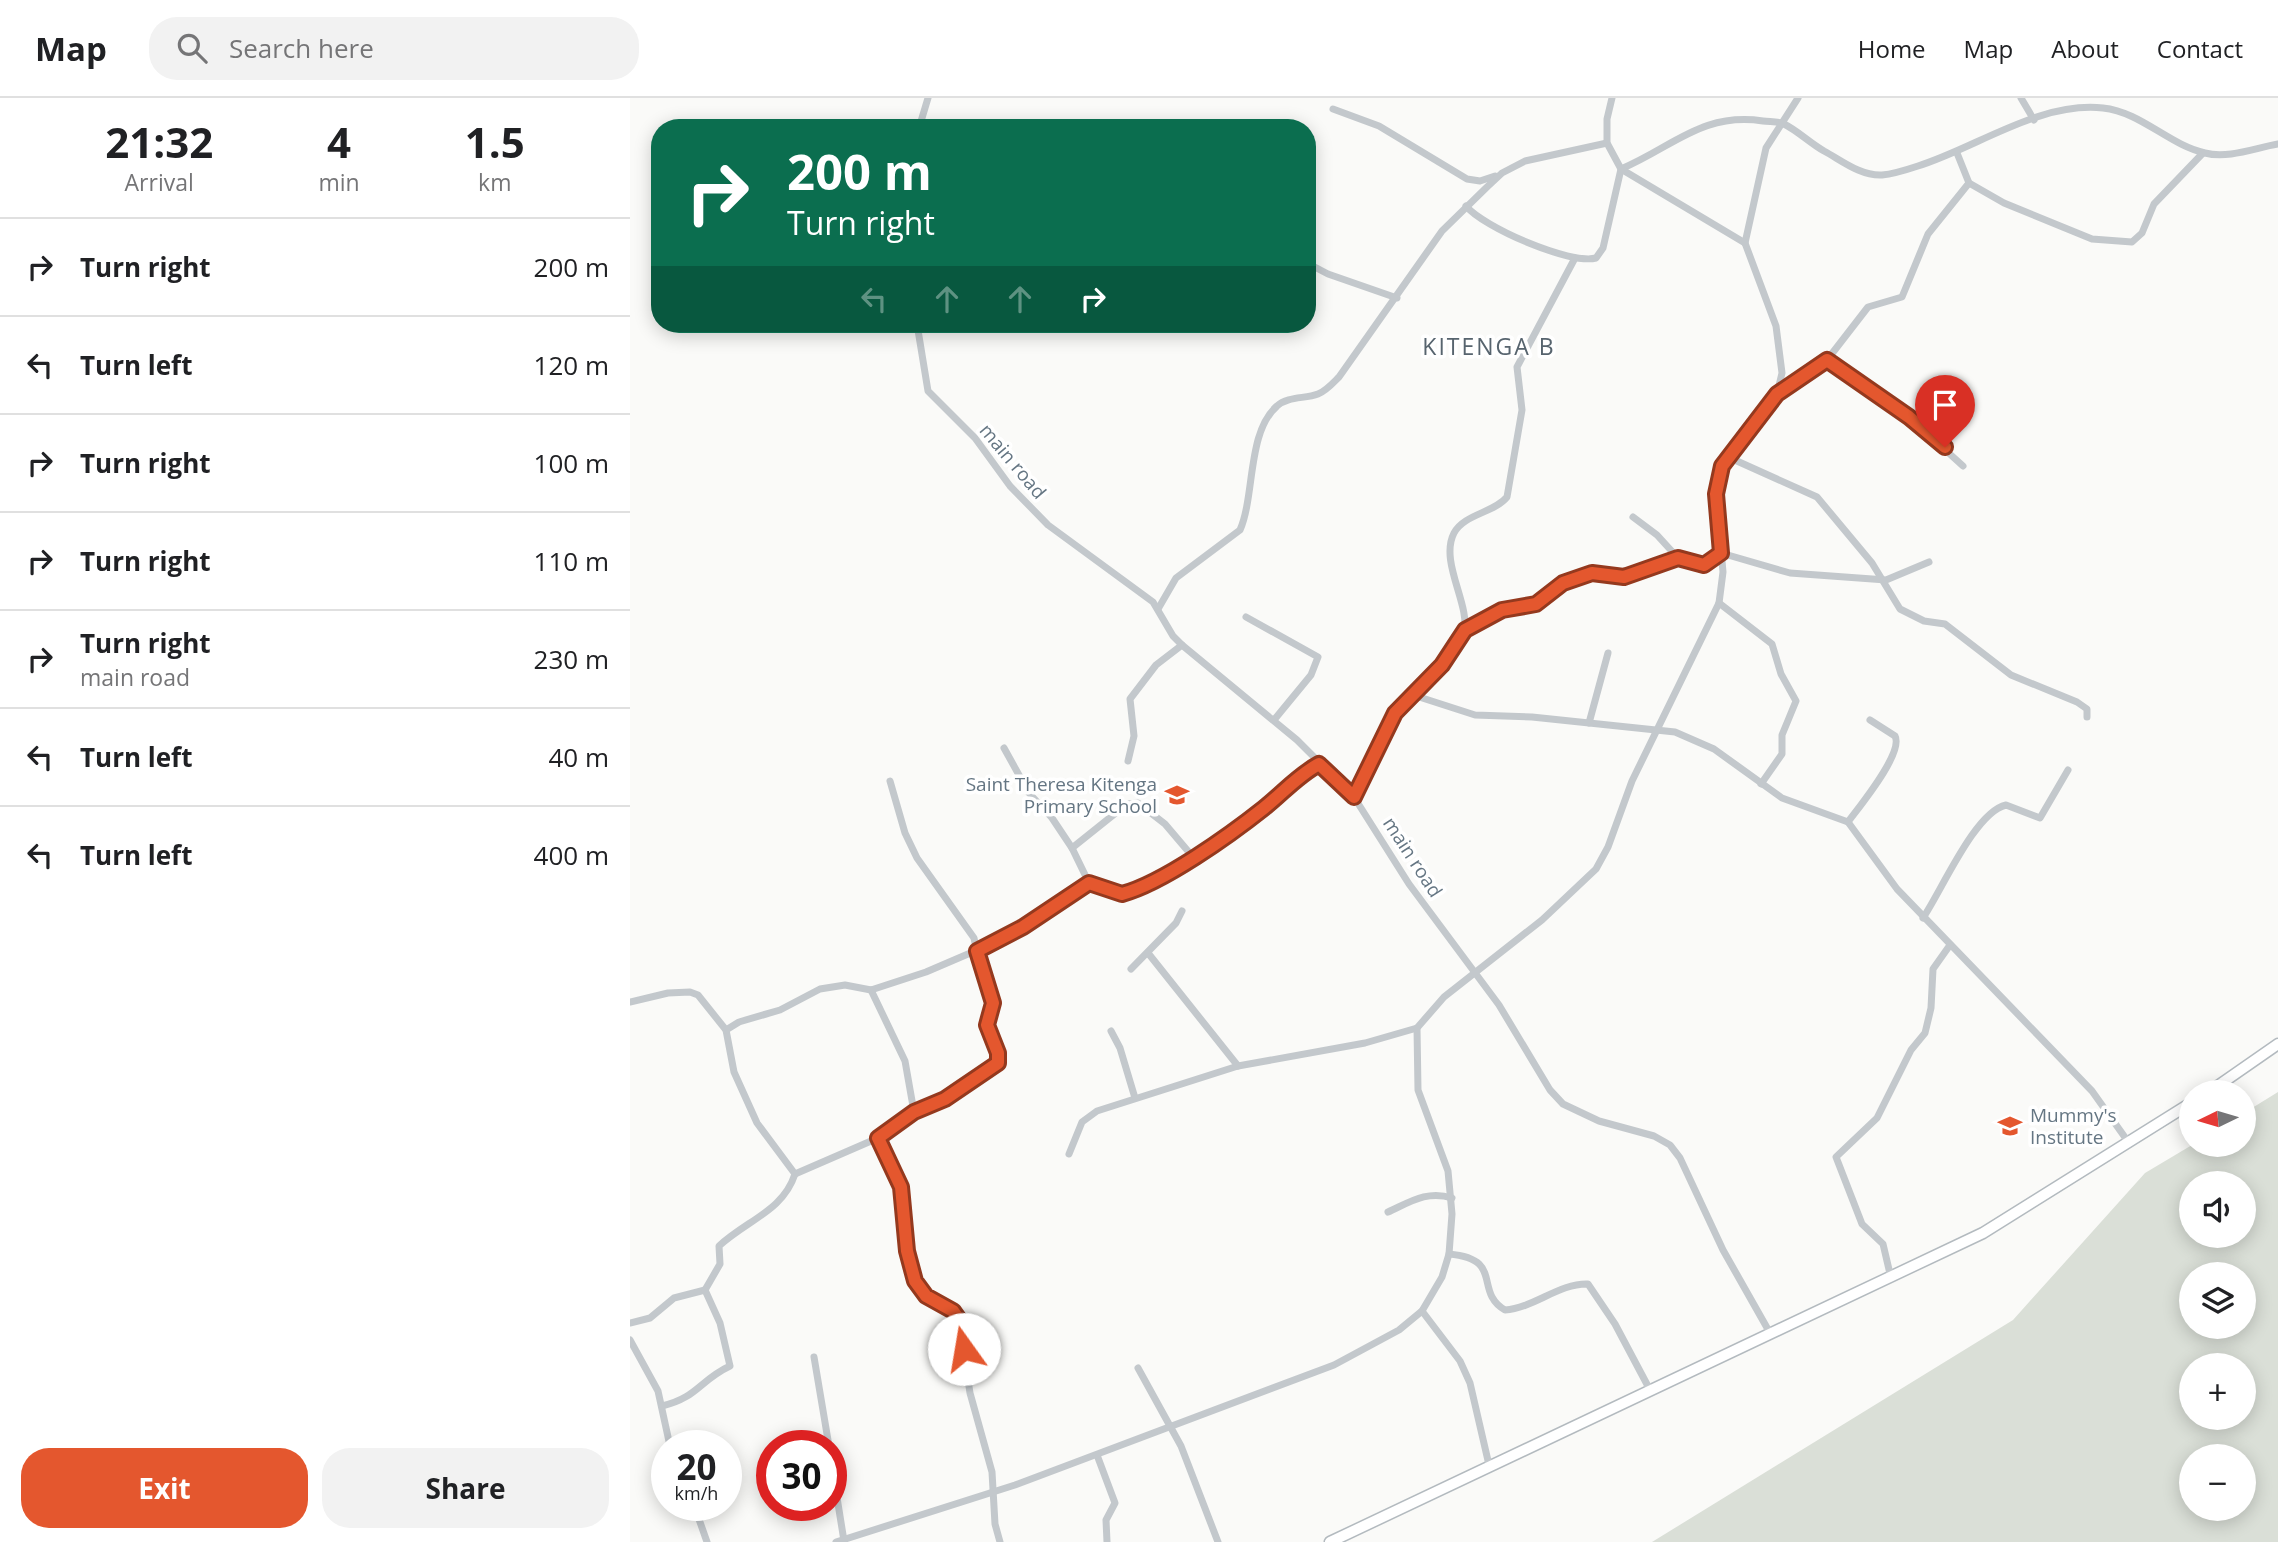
<!DOCTYPE html>
<html lang="en">
<head>
<meta charset="utf-8">
<style>
  :root { --surface:#fff; --page:#f2f2f2; --text:#202124; --muted:#757577; --line:#e0e0e0; --accent:#e4572e }
  body { margin:0; font-family:"Open Sans",sans-serif; background:var(--page); color:var(--text); height:100vh; display:flex; flex-direction:column; font-size:26px; white-space:nowrap }
  * { box-sizing:border-box; margin:0 }
  p { font-size:23px; color:var(--muted) }
  .icon { flex:none; width:38px; height:38px; fill:none; stroke:currentColor; stroke-width:2; stroke-linecap:round; stroke-linejoin:round }
  .map { position:relative; flex:1; overflow:hidden }
  .sheet { display:flex; flex-direction:column; background:var(--surface); width:630px }
  .sheet>* { flex:none }
  .guide { position:absolute; left:21px; top:21px; width:665px; height:214px; border-radius:28px; box-shadow:0 4px 18px #0003; background:#0b6e4f; color:#fff; overflow:hidden }
  .needle { width:46px; rotate:265deg }
  .controls { position:absolute; left:1549px; top:982px; display:grid; gap:14px }
  .controls a { display:grid; place-items:center; width:77px; height:77px; border-radius:50%; background:var(--surface); box-shadow:0 4px 18px #0003; font-size:35px }
  .speed { position:absolute; left:21px; top:1332px; display:flex; gap:14px; font-size:35px; font-weight:700; text-align:center }
  .speed>* { display:grid; place-content:center; width:91px; height:91px; border-radius:50%; background:var(--surface); box-shadow:0 4px 18px #0003; line-height:1 }
  .speed small { font-size:18px; font-weight:400 }
  .speed .limit { border:10px solid #d22; background:#fff; color:#111 }
  .pin { position:absolute; display:grid; place-items:center; width:60px; height:60px; color:#fff; margin:-72px -30px; border-radius:50% 50% 50% 0; rotate:-45deg; box-shadow:0 0 7px #0007 }
  .pin .icon { rotate:45deg }
  .me { position:absolute; width:77px; margin:-38px; rotate:347deg; stroke-linejoin:round; filter:drop-shadow(0 0 5px #0008) }
  .turn { display:flex; align-items:center; gap:24px; height:147px; padding:0 21px; font-size:32px }
  .turn .icon { width:91px; height:91px; stroke-width:2.5 }
  .turn b { display:block; font-size:49px; line-height:60px }
  .lanes { display:flex; align-items:center; height:66px; padding:0 21px; background:#0003; justify-content:center; gap:35px; direction:ltr }
  .lanes .off { opacity:.35 }
  .eta { display:flex; justify-content:space-evenly; align-items:center; height:119px; text-align:center }
  .eta b { font-size:42px; font-weight:700; line-height:49px }
  .button { display:flex; gap:14px; margin-top:auto; padding:14px 21px }
  .button a { flex:1; height:80px; border-radius:28px; background:var(--accent); color:#fff; font-size:28px; font-weight:700; line-height:80px; text-align:center }
  .button a+a { background:var(--page); color:var(--text) }
  ul { padding:0; list-style:none }
  li { display:flex; align-items:center; gap:21px; height:98px; padding:0 21px; border-top:2px solid var(--line) }
  li div { flex:1 }
  li b { display:block; font-size:26px }
  li em { font-style:normal }
  header { display:flex; align-items:center; gap:42px; box-sizing:border-box; height:98px; padding:0 35px; background:var(--surface); border-bottom:2px solid var(--line) }
  header strong { font-size:33px }
  nav { display:flex; gap:38px; margin-inline-start:auto; font-size:24px }
  .search { width:490px; height:63px; background:var(--page); display:flex; align-items:center; gap:18px; box-sizing:border-box; padding:0 24px; border-radius:28px; color:var(--muted); font-size:26px }
  main { display:flex; flex:1; min-height:0 }
  .map>svg:first-child { display:block }
</style>
</head>
<body>
<header>
<strong>Map</strong>
<div class="search"><svg class="icon" aria-label="search" viewBox="0 0 24 24"><circle cx="10" cy="10" r="6"/><path d="M15 15l6 6"/></svg>Search here</div>
<nav><a>Home</a><a>Map</a><a>About</a><a>Contact</a></nav>
</header>
<main>
<section class="sheet">
<div class="eta">
<div><b>21:32</b><p>Arrival</p></div>
<div><b>4</b><p>min</p></div>
<div><b>1.5</b><p>km</p></div>
</div>
<ul>
<li><svg class="icon" aria-label="right" viewBox="0 0 24 24"><path d="M7 20v-9h11M14 6l5 5-5 5"/></svg><div><b>Turn right</b></div><em>200 m</em></li>
<li><svg class="icon" aria-label="left" viewBox="0 0 24 24"><path d="M17 20v-9H6M10 6l-5 5 5 5"/></svg><div><b>Turn left</b></div><em>120 m</em></li>
<li><svg class="icon" aria-label="right" viewBox="0 0 24 24"><path d="M7 20v-9h11M14 6l5 5-5 5"/></svg><div><b>Turn right</b></div><em>100 m</em></li>
<li><svg class="icon" aria-label="right" viewBox="0 0 24 24"><path d="M7 20v-9h11M14 6l5 5-5 5"/></svg><div><b>Turn right</b></div><em>110 m</em></li>
<li><svg class="icon" aria-label="right" viewBox="0 0 24 24"><path d="M7 20v-9h11M14 6l5 5-5 5"/></svg><div><b>Turn right</b><p>main road</p></div><em>230 m</em></li>
<li><svg class="icon" aria-label="left" viewBox="0 0 24 24"><path d="M17 20v-9H6M10 6l-5 5 5 5"/></svg><div><b>Turn left</b></div><em>40 m</em></li>
<li><svg class="icon" aria-label="left" viewBox="0 0 24 24"><path d="M17 20v-9H6M10 6l-5 5 5 5"/></svg><div><b>Turn left</b></div><em>400 m</em></li>
</ul>
<div class="button"><a>Exit</a><a>Share</a></div>
</section>
<div class="map">
<svg width="1648" height="1444" viewBox="0 0 1648 1444">
  <rect width="100%" height="100%" fill="#fafaf8"/>
  <!-- green -->
  <path fill="#dadfd7" fill-rule="evenodd" d="M1648,994V1444H1022L1383,1222L1515,1075L1562,1047L1614,1046V1015ZM1561,1085H1614V1138H1561ZM1561,1176H1614V1228H1561ZM1561,1267H1614V1320H1561ZM1614,1358V1410H1561V1358Z"/>
  <g fill="none" stroke-linecap="round" stroke-linejoin="round">
    <!-- secondary casing -->
    <g stroke="#b3babf" stroke-width="13">
      <g id="secondary">
        <path d="M1579,994L1648,946"/>
        <path d="M700,1444L1353,1135L1561,1005"/>
      </g>
    </g>
    <!-- minor -->
    <g stroke="#c3c8cc" stroke-width="7">
      <path d="M1391,0L1404,22"/>
      <path d="M703,11L749,28L837,81L850,83L865,78"/>
      <path d="M289,30L298,0"/>
      <path d="M1327,55L1339,85L1374,105L1462,141L1502,144L1512,135L1524,106L1573,55"/>
      <path d="M836,108C853,129 940,167 966,160L973,150L991,71C1043,49 1072,14 1133,23C1140,24 1148,23 1154,26C1168,33 1180,45 1194,53C1211,62 1230,78 1252,77C1264,76 1276,72 1288,68C1346,50 1410,3 1473,10C1511,14 1539,47 1575,55C1598,61 1625,50 1648,46"/>
      <path d="M1115,145L1136,50L1168,0"/>
      <path d="M677,165L698,176L767,200"/>
      <path d="M287,226L298,293L345,340L380,388L418,427L523,504L543,538L552,547L667,642L724,699L779,786L869,907L920,992L933,1006L969,1023L1024,1038L1040,1047L1050,1060L1093,1152L1140,1235"/>
      <path d="M1197,262L1279,319L1333,368"/>
      <path d="M1147,296L1197,262L1238,209L1272,199L1298,136L1339,85"/>
      <path d="M1098,359L1187,399L1242,465L1270,511L1294,523L1315,526L1381,577L1447,604L1457,611V619"/>
      <path d="M1003,419L1027,437L1048,460"/>
      <path d="M1089,505L1142,546L1151,576L1166,603L1152,637V656L1131,686"/>
      <path d="M528,511L546,480L610,432C625,398 617,334 647,308C658,298 675,301 688,296C696,293 703,285 709,279L812,133L857,89L872,75L895,63L977,45"/>
      <path d="M616,519L688,559L681,577L644,622"/>
      <path d="M835,532L871,512L906,506L933,485L962,475L994,479L1048,460L1074,467L1091,455L1160,475L1256,482L1299,464"/>
      <path d="M783,597C799,581 828,558 834,535C841,507 809,464 824,435C834,416 864,415 877,399L892,312L887,269L945,160"/>
      <path d="M959,625L978,555"/>
      <path d="M374,650L399,695L422,720L442,750L459,785L492,796C532,785 600,737 634,710C653,695 667,678 689,666"/>
      <path d="M498,663L504,638L500,601L526,567L552,547"/>
      <path d="M724,699L765,615L783,597L845,617L902,619L1045,634L1084,651L1152,700L1218,724L1267,791L1462,993L1499,1045"/>
      <path d="M1218,724C1229,709 1274,655 1265,638L1240,622"/>
      <path d="M442,750L497,706L508,705L535,726L563,759"/>
      <path d="M1293,820C1312,792 1345,714 1376,707L1410,720L1438,672"/>
      <path d="M518,855L608,968"/>
      <path d="M501,871L546,825L552,813"/>
      <path d="M241,892L275,963L284,1014"/>
      <path d="M0,904L38,895L60,894L68,897L96,932L104,974L127,1025L165,1076L248,1040L284,1014L315,1001L364,968L369,960L358,933L357,922L363,905L350,870L344,840L287,760L275,735L260,683"/>
      <path d="M96,932L109,924L150,912L190,891L215,887L241,892L296,874L366,844L459,785"/>
      <path d="M481,933L490,950L505,1000"/>
      <path d="M248,1040C263,1065 273,1091 276,1121C278,1141 276,1161 284,1180C293,1203 318,1203 329,1223L340,1295L362,1374L365,1426L370,1444"/>
      <path d="M439,1056L452,1024L467,1013L608,968L735,945L787,930"/>
      <path d="M758,1114C780,1104 797,1092 822,1100"/>
      <path d="M819,1156C875,1161 843,1193 875,1212C904,1210 929,1185 958,1186L985,1226L1020,1292"/>
      <path d="M1261,1180L1253,1146L1232,1126L1206,1059L1247,1020L1281,952L1295,935L1301,910L1303,871L1320,847"/>
      <path d="M792,1213L830,1263L840,1285L859,1367"/>
      <path d="M0,1225L20,1220L44,1200L75,1192"/>
      <path d="M0,1242L28,1293L40,1348"/>
      <path d="M184,1259L199,1348"/>
      <path d="M508,1270L551,1348L588,1444"/>
      <path d="M32,1308C67,1300 70,1282 100,1268L90,1225L75,1192L90,1166L89,1148C117,1122 153,1113 165,1076"/>
      <path d="M467,1357L485,1405L476,1422L477,1444"/>
      <path d="M201,1362L214,1443"/>
      <path d="M64,1407L77,1444"/>
      <path d="M206,1444L385,1387L704,1267L769,1232L792,1213L812,1179L819,1156L822,1116L818,1073L788,992L787,930L814,899L912,822L966,771L978,749L1002,683L1089,505L1093,474L1086,395L1089,379L1098,359L1147,296L1152,275L1146,228L1115,145L991,71L977,45V21L982,0"/>
    </g>
    <!-- secondary -->
    <use href="#secondary" stroke="#fff" stroke-width="10"/>
  </g>
  <g fill="none" stroke-linecap="round" stroke-linejoin="round">
    <!-- route casing -->
    <g stroke="#94391e" stroke-width="18">
      <path id="route" d="M334,1251L330,1223L323,1213L296,1198L285,1183L277,1153L271,1089L248,1040L284,1014L315,1001L368,965V955L357,927L363,905L347,853L393,829L459,785L492,796C533,785 600,737 634,710C653,695 667,678 689,666L724,699L765,615L812,567L835,532L872,512L906,506L933,485L962,475L994,479L1048,460L1074,467L1091,455L1086,396L1092,368L1147,296L1197,262L1279,319L1315,349"/>
    </g>
    <!-- route -->
    <use href="#route" stroke="#e4572e" stroke-width="12"/>
  </g>
  <!-- icons -->
  <defs>
    <g id="school-bare" transform="scale(1.89)"><path d="M0-5L7-2L0 1L-7-2ZM-4 1L0 2.5L4 1V4Q0 6-4 4Z" fill="#e4572e" stroke="#fff" stroke-width="2.5" paint-order="stroke"/></g>
  </defs>
  <g fill-rule="evenodd">
    <use href="#school-bare" x="547" y="697"/>
    <use href="#school-bare" x="1380" y="1028"/>
  </g>
  <g text-anchor="middle" dominant-baseline="central" stroke-width="7" stroke-linejoin="round" paint-order="stroke">
    <!-- street labels -->
    <g font-size="19" fill="#657683" stroke="#fff">
      <text transform="translate(383 363) rotate(50)">main road</text>
      <text transform="translate(783 759) rotate(57)">main road</text>
    </g>
    <!-- poi labels -->
    <g font-size="19" fill="#657683" stroke="#fff" text-anchor="end">
      <text x="527" y="686">Saint Theresa Kitenga<tspan x="527" dy="22">Primary School</tspan></text>
      <text x="1400" y="1017" text-anchor="start">Mummy's<tspan x="1400" dy="22">Institute</tspan></text>
    </g>
    <!-- quarter labels -->
    <g font-size="23" letter-spacing="2" fill="#57646e" stroke="#fff">
      <text x="859" y="248">KITENGA B</text>
    </g>
  </g>
</svg>
<div class="controls">
<a><svg class="needle" viewBox="-14 -14 28 28"><path d="M0-13l5 13h-10z" fill="#e53935"/><path d="M0 13l5-13h-10z" fill="#757577"/></svg></a>
<a><svg class="icon" aria-label="sound" viewBox="0 0 24 24"><path d="M4 9h4l5-4v14l-5-4H4zM17 9q2 3 0 6"/></svg></a>
<a><svg class="icon" aria-label="layers" viewBox="0 0 24 24"><path d="M12 4l9 5-9 5-9-5zM3 14l9 5 9-5"/></svg></a>
<a>+</a>
<a>−</a>
</div>
<div class="speed"><div>20<small>km/h</small></div><div class="limit">30</div></div>
<div class="pin" style="left:1315px;top:349px;background:#d93025"><svg class="icon" aria-label="arrive" viewBox="0 0 24 24"><path d="M6 21V4h12l-3 4 3 4H6"/></svg></div>
<svg class="me" style="left:334px;top:1251px" viewBox="-20 -20 40 40"><circle r="19" fill="#fff"/><path d="M0-13L10 11 0 6-10 11z" fill="#e4572e"/></svg>
<div class="guide">
<div class="turn"><svg class="icon" aria-label="right" viewBox="0 0 24 24"><path d="M7 20v-9h11M14 6l5 5-5 5"/></svg><div><b>200 m</b>Turn right</div></div>
<div class="lanes"><svg class="icon off" aria-label="left" viewBox="0 0 24 24"><path d="M17 20v-9H6M10 6l-5 5 5 5"/></svg><svg class="icon off" aria-label="ahead" viewBox="0 0 24 24"><path d="M12 20V5M6 11l6-6 6 6"/></svg><svg class="icon off" aria-label="ahead" viewBox="0 0 24 24"><path d="M12 20V5M6 11l6-6 6 6"/></svg><svg class="icon" aria-label="right" viewBox="0 0 24 24"><path d="M7 20v-9h11M14 6l5 5-5 5"/></svg></div>
</div>
</div>
</main>
</body>
</html>
